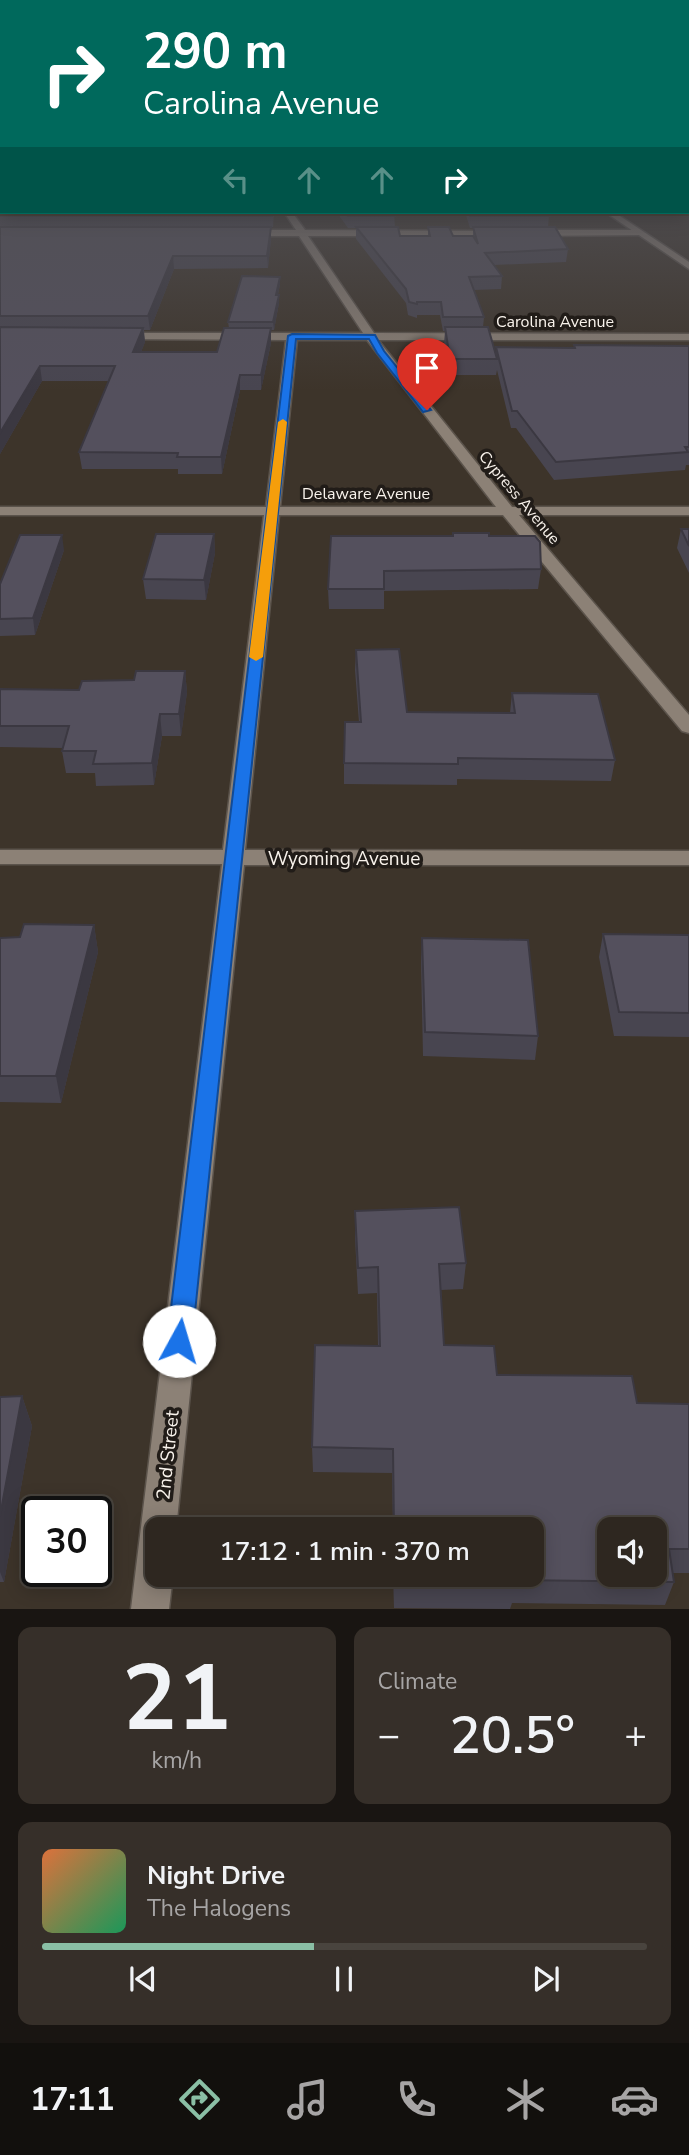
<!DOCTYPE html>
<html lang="en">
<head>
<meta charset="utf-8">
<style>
  body { margin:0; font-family:"Nunito Sans",sans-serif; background:#362f29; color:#f1f3f6; height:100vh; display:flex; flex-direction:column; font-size:26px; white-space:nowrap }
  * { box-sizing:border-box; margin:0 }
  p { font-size:23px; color:#a7a5a5 }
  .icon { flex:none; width:38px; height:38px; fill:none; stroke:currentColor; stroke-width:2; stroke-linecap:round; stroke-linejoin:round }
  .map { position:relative; height:1609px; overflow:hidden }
  .drawer { display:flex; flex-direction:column; gap:18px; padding:18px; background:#191512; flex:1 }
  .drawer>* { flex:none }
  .top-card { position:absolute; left:0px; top:0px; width:690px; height:214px; box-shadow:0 4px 18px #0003,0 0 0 2px #49443e; background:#00695c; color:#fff; overflow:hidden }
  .controls { position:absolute; left:597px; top:1517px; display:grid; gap:14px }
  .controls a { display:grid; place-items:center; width:70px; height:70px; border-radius:14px; background:#2e2720; box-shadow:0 4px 18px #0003,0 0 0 2px #49443e; font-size:35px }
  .speed { position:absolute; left:21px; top:1496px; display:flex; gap:14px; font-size:35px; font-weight:700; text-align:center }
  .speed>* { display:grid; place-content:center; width:91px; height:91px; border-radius:50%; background:#2e2720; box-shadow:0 4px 18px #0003,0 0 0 2px #49443e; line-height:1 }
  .speed .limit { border:4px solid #111; border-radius:10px; background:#fff; color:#111 }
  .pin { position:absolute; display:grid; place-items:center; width:60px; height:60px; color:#fff; margin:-72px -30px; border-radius:50% 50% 50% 0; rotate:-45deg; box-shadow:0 0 7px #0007 }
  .pin .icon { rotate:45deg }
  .me { position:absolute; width:77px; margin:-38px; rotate:6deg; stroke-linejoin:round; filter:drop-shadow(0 0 5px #0008) }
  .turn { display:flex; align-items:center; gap:24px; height:147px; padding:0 28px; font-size:32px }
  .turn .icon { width:91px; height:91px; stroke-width:2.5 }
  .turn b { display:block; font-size:49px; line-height:60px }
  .lanes { display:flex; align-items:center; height:66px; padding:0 28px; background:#0003; justify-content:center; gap:35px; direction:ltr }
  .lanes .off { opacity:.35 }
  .big { font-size:52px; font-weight:600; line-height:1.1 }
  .drawer .widget { flex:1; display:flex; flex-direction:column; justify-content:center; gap:10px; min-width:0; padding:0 24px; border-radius:14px; background:#362f29 }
  .drawer .dial { align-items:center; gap:0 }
  .dial b { font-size:91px; line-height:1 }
  .song { display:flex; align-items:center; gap:21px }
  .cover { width:84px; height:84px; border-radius:10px; background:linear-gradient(135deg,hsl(20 70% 55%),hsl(150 70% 35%)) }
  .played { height:7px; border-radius:4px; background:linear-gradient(90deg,#8abfa5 45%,#49443e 45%) }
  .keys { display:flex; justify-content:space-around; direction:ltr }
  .heat { display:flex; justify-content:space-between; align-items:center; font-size:38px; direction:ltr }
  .drawer .tiles { flex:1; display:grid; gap:18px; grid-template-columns:1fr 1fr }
  .widget:last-child { grid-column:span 2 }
  .trip { position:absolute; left:145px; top:1517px; width:399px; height:70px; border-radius:14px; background:#2e2720; box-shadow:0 4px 18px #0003,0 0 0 2px #49443e; font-weight:600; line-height:70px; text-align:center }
  .tab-bar { display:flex; height:112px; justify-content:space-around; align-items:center; background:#12100d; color:#a7a5a5 }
  .tab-bar .icon { width:49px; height:49px }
  .tab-bar .selected { color:#8abfa5 }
  .tab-bar b { font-size:32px; color:#f1f3f6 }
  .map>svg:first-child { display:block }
</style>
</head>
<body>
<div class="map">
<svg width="689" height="1609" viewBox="0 0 689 1609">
  <rect width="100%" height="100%" fill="#3d342a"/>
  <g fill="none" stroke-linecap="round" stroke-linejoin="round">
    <defs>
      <path id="street" d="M 284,212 L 292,212 L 305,230 L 502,231 L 503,233 L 499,236 L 308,236 L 374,333 L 689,334 L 689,340 L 378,340 L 512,507 L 689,507 L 689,515 L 519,515 L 689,715 L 689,733 L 682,731 L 503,515 L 279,515 L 245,850 L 689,851 L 689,865 L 244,865 L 176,1530 L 158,1530 L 158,1575 L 173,1575 L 169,1609 L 131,1609 L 222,864 L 0,864 L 0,850 L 223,850 L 264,515 L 0,515 L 0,507 L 266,507 L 286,340 L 117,339 L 111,336 L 117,333 L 363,333 L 299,236 L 244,236 L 240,233 L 244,230 L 296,230 ZM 297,340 L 367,340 L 496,507 L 280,507 Z
        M 638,230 L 642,233 L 641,235 L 531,236 L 527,233 L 531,230 Z"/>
      <path id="secondary" d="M 605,212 L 614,212 L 689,262 L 689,269 Z"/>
    </defs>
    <use href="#street" stroke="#5b534b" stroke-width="3"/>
    <use href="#secondary" stroke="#5b534b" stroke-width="3"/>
    <use href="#street" fill="#8c8176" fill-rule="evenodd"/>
    <use href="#secondary" fill="#8c8176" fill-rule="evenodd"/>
  </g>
  <path fill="#484550" d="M 0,166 L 2,212 L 274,212 L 273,227 L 271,227 L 271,239 L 268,268 L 174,269 L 150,330 L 144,330 L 145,342 L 141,352 L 217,352 L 229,328 L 228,322 L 280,284 L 278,295 L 279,303 L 274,330 L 271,330 L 271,343 L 261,390 L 240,390 L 222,474 L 178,474 L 178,469 L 82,469 L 79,452 L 109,381 L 42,381 L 0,454 Z
    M 339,212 L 394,212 L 395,227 L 400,236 L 428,236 L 428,227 L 453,236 L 473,236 L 473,228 L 470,228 L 465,212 L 546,212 L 549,216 L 548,227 L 568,249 L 566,262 L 494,265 L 502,276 L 501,289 L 474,290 L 484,317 L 483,327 L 496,353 L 496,347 L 574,348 L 574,345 L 689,346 L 689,465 L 686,465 L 685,470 L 554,480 L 516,428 L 511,428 L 497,370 L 496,375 L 450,375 L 444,343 L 445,331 L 443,331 L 440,315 L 417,315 L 417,318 L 408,315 L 406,303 L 356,239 L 356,228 L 348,228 L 340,217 Z
    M 681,529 L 689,529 L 689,573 L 677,548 Z
    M 214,534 L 215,553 L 206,600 L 146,599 L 143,579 Z
    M 489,536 L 541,569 L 538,589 L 384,591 L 384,609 L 329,609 L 328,589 Z
    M 64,550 L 35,635 L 0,636 L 0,584 Z
    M 356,650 L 407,712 L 510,713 L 512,693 L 615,760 L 611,781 L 457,779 L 457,785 L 344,784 L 344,763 L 359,722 L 355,670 Z
    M 185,671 L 187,692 L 181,736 L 162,736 L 154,785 L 96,786 L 95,773 L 66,773 L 62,751 L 63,748 L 0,747 L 0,689 L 79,690 Z
    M 94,925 L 98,952 L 61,1103 L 0,1102 L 0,938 L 20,937 Z
    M 603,934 L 689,935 L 689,1037 L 614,1036 L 599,957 Z
    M 422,938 L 538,1036 L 535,1060 L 423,1056 L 421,961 Z
    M 355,1211 L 466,1263 L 463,1289 L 441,1290 L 444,1345 L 497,1375 L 637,1403 L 689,1404 L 689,1573 L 673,1573 L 674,1582 L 665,1605 L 512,1603 L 510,1609 L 394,1608 L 393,1575 L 532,1575 L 532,1530 L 393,1530 L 392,1473 L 313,1472 L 312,1447 L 378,1346 L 377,1293 L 358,1294 L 355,1238 Z
    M 22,1396 L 32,1426 L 4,1582 L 0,1582 L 0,1397 Z"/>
  <path fill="#3b3841" d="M 271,227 L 271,239 L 268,268 L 267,256 Z
    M 173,256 L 174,269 L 150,330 L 148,316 Z
    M 280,277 L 280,284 L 276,303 L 276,295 Z
    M 279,295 L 279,303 L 274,330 L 273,322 Z
    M 143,328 L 145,342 L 135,367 L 133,352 Z
    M 271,328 L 271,343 L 261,390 L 261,375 Z
    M 40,366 L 42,381 L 0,454 L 0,433 Z
    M 240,375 L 240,390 L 222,474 L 221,457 Z
    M 214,534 L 215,553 L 206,600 L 204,580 Z
    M 62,535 L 64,550 L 35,635 L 33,618 Z
    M 185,671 L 187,692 L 181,736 L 179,714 Z
    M 160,714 L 162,736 L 154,785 L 152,763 Z
    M 94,925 L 98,952 L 61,1103 L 56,1076 Z
    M 22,1396 L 32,1426 L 4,1582 L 0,1572 L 0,1516 Z"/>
  <path fill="#54505d" stroke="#3b3841" stroke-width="2" fill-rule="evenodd" d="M 0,166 L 2,166 L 2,212 L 273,212 L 272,216 L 0,216 Z
    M 345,212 L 394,212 L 395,216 L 348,216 Z
    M 469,212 L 546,212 L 549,216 L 470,216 Z
    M 0,227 L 271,227 L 267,256 L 173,256 L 148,316 L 0,316 Z
    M 356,227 L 398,227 L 400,236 L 430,236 L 428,227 L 449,227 L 453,236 L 473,236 L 478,244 L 473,227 L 555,227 L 568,249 L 485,253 L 502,276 L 469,277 L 484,317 L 443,317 L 441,302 L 417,302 L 417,304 L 409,302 L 406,289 Z
    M 242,276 L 280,277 L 276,295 L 279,295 L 273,322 L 228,322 Z
    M 0,327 L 143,328 L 133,352 L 217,352 L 224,328 L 271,328 L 261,375 L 240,375 L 221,457 L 177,457 L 178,453 L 79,452 L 115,366 L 40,366 L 0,433 Z
    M 445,327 L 488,327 L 497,359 L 450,359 Z
    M 574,345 L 689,346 L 689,447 L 685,447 L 688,452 L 556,462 L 517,411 L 512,411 L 496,347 L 575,348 Z
    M 681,529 L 689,529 L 689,546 Z
    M 453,533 L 489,533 L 489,536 L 535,536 L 540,542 L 541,569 L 384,571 L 384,589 L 328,589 L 331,536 L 453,536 Z
    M 156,534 L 214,534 L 204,580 L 143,579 Z
    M 20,535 L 62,535 L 33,618 L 0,619 L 0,584 Z
    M 399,649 L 407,712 L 515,713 L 512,693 L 598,694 L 615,760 L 458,758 L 458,764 L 344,763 L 345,722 L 361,722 L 356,650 Z
    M 136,671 L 185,671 L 179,714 L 160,714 L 152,763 L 93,764 L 96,751 L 62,751 L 69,726 L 0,726 L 0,689 L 79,690 L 82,681 L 134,680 Z
    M 24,924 L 94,925 L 56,1076 L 0,1076 L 0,938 L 20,937 Z
    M 603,934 L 689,935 L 689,1013 L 619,1012 Z
    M 422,938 L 528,940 L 538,1036 L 425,1032 Z
    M 459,1207 L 466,1263 L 439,1264 L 444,1345 L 494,1346 L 497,1375 L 632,1376 L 637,1403 L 689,1404 L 689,1549 L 669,1549 L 674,1582 L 514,1580 L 515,1586 L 395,1585 L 395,1575 L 532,1575 L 532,1530 L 394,1530 L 393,1449 L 312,1447 L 315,1345 L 380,1346 L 378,1267 L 358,1268 L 355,1211 ZM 609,1530 L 654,1530 L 654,1575 L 609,1575 Z
    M 22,1396 L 0,1516 L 0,1397 Z"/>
  <linearGradient id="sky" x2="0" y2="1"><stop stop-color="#221d17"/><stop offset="0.42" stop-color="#515055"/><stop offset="1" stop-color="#515055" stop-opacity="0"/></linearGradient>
  <rect width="689" height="391" fill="url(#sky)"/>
  <path fill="#1a73e8" stroke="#114b97" stroke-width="2" d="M 292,334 L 375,335 L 384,351 L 431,410 L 423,412 L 377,353 L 369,339 L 296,339 L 192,1341 L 188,1350 L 179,1353 L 171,1350 L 167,1341 L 288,336 Z"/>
  <path fill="#f59e0b" d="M 283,419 L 287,422 L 263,657 L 256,661 L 249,657 L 278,422 Z"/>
  <g text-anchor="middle" stroke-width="7" stroke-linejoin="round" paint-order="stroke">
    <g font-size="16" fill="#f9f3ec" stroke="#211c18">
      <text x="555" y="327">Carolina Avenue</text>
      <text x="366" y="499">Delaware Avenue</text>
      <text transform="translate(520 497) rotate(50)" y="6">Cypress Avenue</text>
    </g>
    <g font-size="19" fill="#f9f3ec" stroke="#211c18">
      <text x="344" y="865">Wyoming Avenue</text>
      <text transform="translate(167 1455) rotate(-84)" y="7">2nd Street</text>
    </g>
  </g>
</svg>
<div class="controls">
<a><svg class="icon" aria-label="sound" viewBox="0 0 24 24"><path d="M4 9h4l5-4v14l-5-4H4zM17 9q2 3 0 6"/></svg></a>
</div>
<div class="speed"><div class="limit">30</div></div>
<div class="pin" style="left:427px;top:410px;background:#d93025"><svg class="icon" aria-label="arrive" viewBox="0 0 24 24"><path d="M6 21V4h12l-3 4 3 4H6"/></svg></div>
<svg class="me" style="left:179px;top:1341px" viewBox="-20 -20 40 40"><circle r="19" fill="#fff"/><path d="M0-13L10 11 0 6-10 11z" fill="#1a73e8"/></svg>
<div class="trip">17:12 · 1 min · 370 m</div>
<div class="top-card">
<div class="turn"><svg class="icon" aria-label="right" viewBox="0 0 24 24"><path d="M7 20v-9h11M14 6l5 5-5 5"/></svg><div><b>290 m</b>Carolina Avenue</div></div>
<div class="lanes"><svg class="icon off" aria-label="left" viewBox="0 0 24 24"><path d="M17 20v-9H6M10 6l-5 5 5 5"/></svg><svg class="icon off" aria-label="ahead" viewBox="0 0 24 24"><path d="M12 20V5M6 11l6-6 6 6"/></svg><svg class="icon off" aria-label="ahead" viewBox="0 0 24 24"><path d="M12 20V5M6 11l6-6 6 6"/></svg><svg class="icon" aria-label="right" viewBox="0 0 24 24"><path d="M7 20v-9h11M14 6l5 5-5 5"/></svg></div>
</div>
</div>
<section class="drawer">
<div class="tiles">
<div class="widget dial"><b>21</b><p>km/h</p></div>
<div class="widget"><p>Climate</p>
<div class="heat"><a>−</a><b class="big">20.5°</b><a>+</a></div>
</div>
<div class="widget">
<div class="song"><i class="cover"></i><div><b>Night Drive</b><p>The Halogens</p></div></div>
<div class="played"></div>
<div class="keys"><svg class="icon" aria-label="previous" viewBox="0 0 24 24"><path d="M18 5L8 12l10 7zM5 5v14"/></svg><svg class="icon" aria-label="pause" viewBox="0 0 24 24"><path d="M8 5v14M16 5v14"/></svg><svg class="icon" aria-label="next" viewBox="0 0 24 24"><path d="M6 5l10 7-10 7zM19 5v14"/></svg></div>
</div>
</div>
</section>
<nav class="tab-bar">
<b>17:11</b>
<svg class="icon selected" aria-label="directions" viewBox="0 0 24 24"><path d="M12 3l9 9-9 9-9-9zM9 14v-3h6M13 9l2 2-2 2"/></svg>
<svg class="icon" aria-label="music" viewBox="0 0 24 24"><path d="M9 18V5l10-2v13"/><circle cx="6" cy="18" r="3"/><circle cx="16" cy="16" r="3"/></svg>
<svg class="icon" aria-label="phone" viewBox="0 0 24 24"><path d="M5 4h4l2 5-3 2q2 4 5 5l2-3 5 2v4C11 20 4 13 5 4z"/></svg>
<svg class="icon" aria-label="climate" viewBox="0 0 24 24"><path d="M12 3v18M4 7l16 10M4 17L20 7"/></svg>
<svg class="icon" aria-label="car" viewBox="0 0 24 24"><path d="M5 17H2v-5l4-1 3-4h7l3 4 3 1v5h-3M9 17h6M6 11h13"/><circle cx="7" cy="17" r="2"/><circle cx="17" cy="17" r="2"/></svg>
</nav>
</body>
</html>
